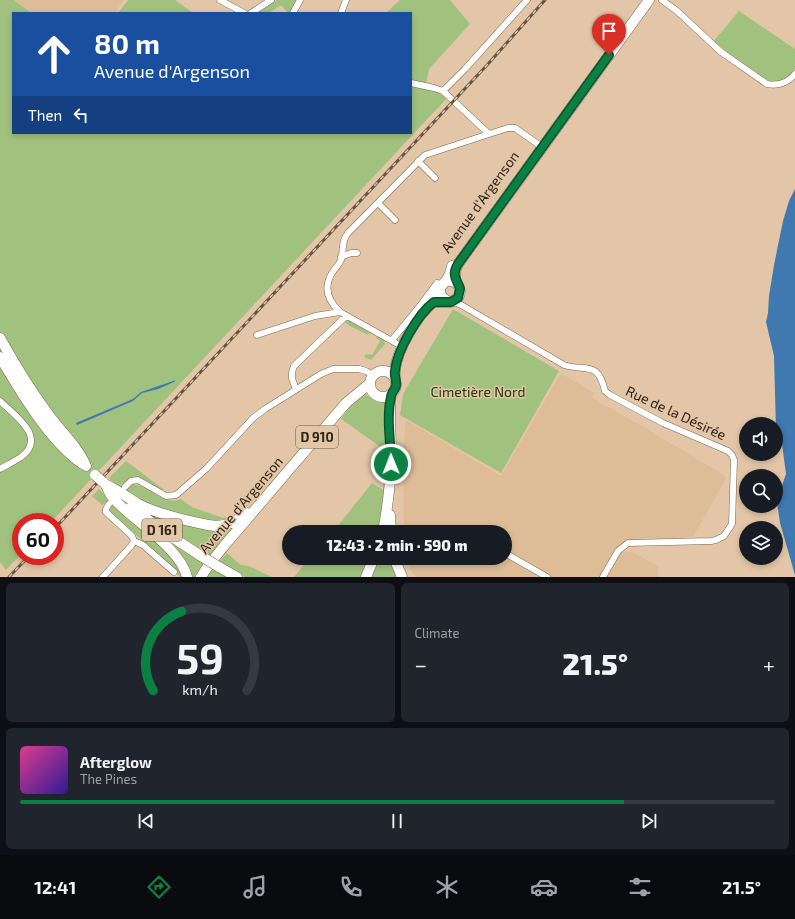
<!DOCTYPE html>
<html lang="en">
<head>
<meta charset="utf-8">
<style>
  body { margin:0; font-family:"Exo 2",sans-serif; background:#20242c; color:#f1f3f6; height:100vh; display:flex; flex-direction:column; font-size:15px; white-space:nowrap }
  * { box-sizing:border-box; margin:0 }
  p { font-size:13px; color:#9ea1a6 }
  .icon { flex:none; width:22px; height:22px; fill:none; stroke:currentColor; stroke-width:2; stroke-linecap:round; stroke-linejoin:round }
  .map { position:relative; height:577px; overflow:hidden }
  .details { display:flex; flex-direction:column; gap:6px; padding:6px; background:#0d0f14; flex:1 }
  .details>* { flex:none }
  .hud { position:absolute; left:12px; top:12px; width:400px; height:122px; border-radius:0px; box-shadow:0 2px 6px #0003; background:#1a4fa0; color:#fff; overflow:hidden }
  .fabs { position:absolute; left:739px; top:417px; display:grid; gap:8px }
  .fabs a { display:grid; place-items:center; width:44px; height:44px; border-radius:50%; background:#171b24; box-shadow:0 2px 6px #0003; font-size:20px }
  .speed { position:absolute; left:12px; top:513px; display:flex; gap:8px; font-size:20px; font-weight:700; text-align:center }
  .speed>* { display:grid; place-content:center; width:52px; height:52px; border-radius:50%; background:#171b24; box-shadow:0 2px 6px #0003; line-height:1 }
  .speed .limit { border:6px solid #d22; background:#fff; color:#111 }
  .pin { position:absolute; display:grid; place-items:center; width:34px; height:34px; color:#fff; margin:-41px -17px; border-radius:50% 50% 50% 0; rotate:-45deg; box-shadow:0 0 4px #0007 }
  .pin .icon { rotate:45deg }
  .me { position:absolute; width:44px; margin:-22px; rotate:359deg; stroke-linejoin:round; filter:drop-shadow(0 0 3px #0008) }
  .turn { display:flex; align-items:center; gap:14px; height:84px; padding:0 16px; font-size:18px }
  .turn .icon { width:52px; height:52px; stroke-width:2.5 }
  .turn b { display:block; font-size:28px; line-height:34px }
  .then { display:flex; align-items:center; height:38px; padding:0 16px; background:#0003; gap:8px; font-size:15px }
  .big { font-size:30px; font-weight:800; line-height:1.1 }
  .details .tile { flex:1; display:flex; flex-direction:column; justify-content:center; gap:6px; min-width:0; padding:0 14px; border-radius:6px; background:#20242c }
  .details .dial { align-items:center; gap:0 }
  .dial svg { height:104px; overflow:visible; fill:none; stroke:#363941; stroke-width:7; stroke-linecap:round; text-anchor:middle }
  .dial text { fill:#f1f3f6; stroke:none }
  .song { display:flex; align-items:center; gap:12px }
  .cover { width:48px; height:48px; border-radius:6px; background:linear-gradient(135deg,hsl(330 70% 55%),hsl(250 70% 35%)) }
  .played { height:4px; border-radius:2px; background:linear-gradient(90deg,#0b8043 80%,#363941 80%) }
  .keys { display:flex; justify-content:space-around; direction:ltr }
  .heat { display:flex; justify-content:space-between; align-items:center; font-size:22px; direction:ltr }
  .details .tiles { flex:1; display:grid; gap:6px; grid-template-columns:1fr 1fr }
  .tile:last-child { grid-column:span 2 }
  .trip { position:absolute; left:282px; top:525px; width:230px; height:40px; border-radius:20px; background:#171b24; box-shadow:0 2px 6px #0003; font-weight:800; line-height:40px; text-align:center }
  .tab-bar { display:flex; height:64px; justify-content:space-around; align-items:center; background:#090b0e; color:#9ea1a6 }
  .tab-bar .icon { width:28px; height:28px }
  .tab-bar .on { color:#0b8043 }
  .tab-bar b { font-size:18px; color:#f1f3f6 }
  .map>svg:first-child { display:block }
</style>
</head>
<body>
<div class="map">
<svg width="795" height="577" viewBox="0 0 795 577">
  <rect width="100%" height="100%" fill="#e3c6a7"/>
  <path fill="#debc97" d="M 15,0 L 124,0 L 115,13 L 34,13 Z
    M 561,373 L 594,393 L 592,398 L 640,425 L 724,475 L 726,479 L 693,537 L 635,539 L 627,540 L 621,543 L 617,548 L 623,553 L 631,551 L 658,567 L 658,577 L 416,577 L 410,569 L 408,558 L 505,558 L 505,532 L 404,532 L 403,454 L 406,420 L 501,476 Z"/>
  <path fill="#a1c27f" d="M 0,0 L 14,0 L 32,13 L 13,13 L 13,133 L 411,133 L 411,13 L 386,13 L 400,0 L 450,0 L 470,24 L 429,69 L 425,89 L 435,91 L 447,98 L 51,522 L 21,522 L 21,554 L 6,570 L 0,562 Z
    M 128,0 L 175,0 L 193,13 L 118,13 Z
    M 277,0 L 299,0 L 292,13 L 288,13 L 281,5 L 269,13 L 257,13 Z
    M 739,11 L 795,49 L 795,69 C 790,76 783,82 774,82 C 764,82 723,49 714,41 Z
    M 453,309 L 559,371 L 501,473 L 400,415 L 403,394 Z
    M 349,320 L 373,333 L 372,334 L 369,333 L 368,335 L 348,325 L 344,321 Z
    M 378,336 L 384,338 L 385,344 L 371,360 L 364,357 L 366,354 L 372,355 L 380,341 L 376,338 Z
    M 365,394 L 375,401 L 385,403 L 387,468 L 380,532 L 333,532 L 372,483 L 383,490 L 385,450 L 341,419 C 348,408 355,401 365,394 Z
    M 126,461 L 163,489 L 162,490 L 139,478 C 130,476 126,481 119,487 L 109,478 Z
    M 133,484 C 151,486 162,506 181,499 L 192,507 L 223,518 L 236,515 L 249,504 L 238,517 L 220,524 L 151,507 L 124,492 Z
    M 99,489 L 109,499 L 106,503 L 102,505 L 92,496 Z
    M 114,503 L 169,553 L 184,577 L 180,577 L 173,567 L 110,512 L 111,507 Z
    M 140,507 L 159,514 L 236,524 L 217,545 L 210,556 L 151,518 Z
    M 151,526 L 205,564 L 198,577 L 190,577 Z
    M 227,553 L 241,565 L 249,566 L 272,577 L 245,577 L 219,562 Z
    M 310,558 L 372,558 L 364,577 L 294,577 Z
    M 376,558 L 392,558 L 400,577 L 368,577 Z
    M 210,569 L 212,571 L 214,569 L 227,577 L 204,577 Z"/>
  <path fill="#4079b0" d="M 795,189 L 795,575 L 780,523 L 777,503 L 779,494 L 786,474 L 782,444 L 776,430 L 774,356 L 766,322 L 768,313 L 769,296 L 774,265 L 783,221 L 789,201 Z
    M 176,380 L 174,382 L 158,389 L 142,393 L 133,401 L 77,425 L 76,423 L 133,399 L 141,392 Z"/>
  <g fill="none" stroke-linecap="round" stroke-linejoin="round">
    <defs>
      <path id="minor" d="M 220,0 L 244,13
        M 662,0 L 677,11 L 721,52 L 767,84 C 778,86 788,83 795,74
        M 251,13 L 271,0
        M 293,13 L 300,0
        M 341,13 L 346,0
        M 411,83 L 434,88 L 443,91 L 489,134 L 508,128 L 515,128 L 542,147
        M 443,91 L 465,69 L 527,0
        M 418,161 L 435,178
        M 378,203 L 395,220
        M 341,257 L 351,253 L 357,253
        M 453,301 L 463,306 L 564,365 C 586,372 598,360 605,391 L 610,395 L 663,423 L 728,451 L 732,455 L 734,460 L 732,524 L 724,536 L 716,540 L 711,541 L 628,543 L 618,551 L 603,577
        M 340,312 C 328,301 323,288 332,273 C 335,268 339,265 341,260 C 344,250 341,241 348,233 L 425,155 L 489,134
        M 257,335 L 315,316 L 340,312 L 403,347
        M 392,340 L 420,306 L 437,283
        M 296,389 C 292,380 290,375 294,366 L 346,316
        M 0,401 C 14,415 48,437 21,457 C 15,461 7,465 0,469
        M 125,487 L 131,481 L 138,480 L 166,496 L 176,495 L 207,468 L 253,418 L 265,409 L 321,374 L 333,369 L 359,369 L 366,371 L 372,375
        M 134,541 L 143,545 L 174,572
        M 505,553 L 547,577
        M 103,577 L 131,546 L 134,541 L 132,536 L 106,512 L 106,509 L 109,504"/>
      <path id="primary" d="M 446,281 L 450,274 L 452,266
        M 455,282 L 455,271 L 458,264 L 649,0
        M 434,302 L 451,302 L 458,298 C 463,288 457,279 446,281 L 440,287 L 440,295 L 447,301
        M 0,338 C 14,363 29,388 46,411 C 58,429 78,446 86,466
        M 0,357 C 20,391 50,442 83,464
        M370 384a13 13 0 1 1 26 0a13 13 0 1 1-26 0Z
        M 395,378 C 393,359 409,332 420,316 C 427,308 434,301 439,292
        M 105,484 C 118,490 128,498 140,505 C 159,514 188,521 208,525 C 223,528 236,523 247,513
        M 105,484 C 108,488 109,494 113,498 C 133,521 180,547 187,577
        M 131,507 L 163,531 L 201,556
        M 390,515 L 391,532
        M 383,532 C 387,510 390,487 391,465 C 392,441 388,418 391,394
        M 394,558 L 402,577
        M 219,567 L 237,577
        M 201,577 L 208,566 L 224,546 L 346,403 L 369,384
        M 366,577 L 374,558"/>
    </defs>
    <use href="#minor" stroke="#7f6649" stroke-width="7"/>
    <use href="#primary" stroke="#7f6649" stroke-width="11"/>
    <use href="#minor" stroke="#fff" stroke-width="6"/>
    <use href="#primary" stroke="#fff" stroke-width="10"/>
    <defs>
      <path id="rail" d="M 55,528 L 488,64 L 545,0
        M 9,577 L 29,556"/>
    </defs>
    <use href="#rail" stroke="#655543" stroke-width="3"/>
    <use href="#rail" stroke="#e3c6a7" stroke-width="1.5" stroke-dasharray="4.5" stroke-linecap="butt"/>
    <defs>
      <path id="primary-bridge" d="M 95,475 L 103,482
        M 201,556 L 219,567"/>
    </defs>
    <use href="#primary-bridge" stroke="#7f6649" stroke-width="11" stroke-linecap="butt"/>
    <use href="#primary-bridge" stroke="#fff" stroke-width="10"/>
  </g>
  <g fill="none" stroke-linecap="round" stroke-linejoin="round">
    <defs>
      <path id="route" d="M 391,464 C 391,442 386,419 391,397 C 391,393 395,390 396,386 C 397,381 394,376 395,371 C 397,350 418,314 434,302 L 451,302 L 458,298 L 460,289 C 457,279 451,276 458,264 L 609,55"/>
    </defs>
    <use href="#route" stroke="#07532c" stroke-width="10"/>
    <use href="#route" stroke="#0b8043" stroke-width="7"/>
  </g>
  <g text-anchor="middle" stroke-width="3" stroke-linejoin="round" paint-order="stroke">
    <g fill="#e3c6a7" stroke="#654" stroke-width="1">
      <rect x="296" y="426" width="42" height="22" rx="3"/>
      <rect x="142" y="519" width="40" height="22" rx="3"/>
    </g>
    <g font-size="13" font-weight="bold" fill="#302519">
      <text x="317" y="442">D 910</text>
      <text x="162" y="535">D 161</text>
    </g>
    <g font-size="14" fill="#302519" stroke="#e3c6a7">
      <text transform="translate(480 202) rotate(-54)" y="5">Avenue d'Argenson</text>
      <text transform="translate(676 413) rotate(25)" y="5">Rue de la Désirée</text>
      <text transform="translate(241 505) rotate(-50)" y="5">Avenue d'Argenson</text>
    </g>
    <g font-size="14" fill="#1f3400" stroke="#e3c6a7">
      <text x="478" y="397">Cimetière Nord</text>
    </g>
  </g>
</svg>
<div class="fabs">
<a><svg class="icon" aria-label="sound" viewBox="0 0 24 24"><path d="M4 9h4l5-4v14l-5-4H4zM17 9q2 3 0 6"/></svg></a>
<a><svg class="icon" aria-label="search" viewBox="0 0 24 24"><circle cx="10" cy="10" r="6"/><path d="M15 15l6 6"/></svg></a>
<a><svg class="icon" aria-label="layers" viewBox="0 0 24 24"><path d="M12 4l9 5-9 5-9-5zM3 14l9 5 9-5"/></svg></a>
</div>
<div class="speed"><div class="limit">60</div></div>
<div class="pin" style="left:609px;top:55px;background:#d93025"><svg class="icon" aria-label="arrive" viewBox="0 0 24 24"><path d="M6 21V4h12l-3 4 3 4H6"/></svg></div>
<svg class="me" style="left:391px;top:464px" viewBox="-20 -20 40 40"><circle r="17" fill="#0b8043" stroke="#fff" stroke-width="3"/><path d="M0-11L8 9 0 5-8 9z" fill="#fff"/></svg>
<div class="trip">12:43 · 2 min · 590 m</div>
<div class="hud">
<div class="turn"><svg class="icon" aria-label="ahead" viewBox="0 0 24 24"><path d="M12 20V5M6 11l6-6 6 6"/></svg><div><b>80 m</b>Avenue d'Argenson</div></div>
<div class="then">Then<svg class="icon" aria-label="left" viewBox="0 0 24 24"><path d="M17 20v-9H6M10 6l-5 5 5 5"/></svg></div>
</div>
</div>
<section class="details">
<div class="tiles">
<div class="tile dial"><svg viewBox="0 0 100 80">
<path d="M14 69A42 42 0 1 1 86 69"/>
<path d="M14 69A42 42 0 0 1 36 8" stroke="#0b8043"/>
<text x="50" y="56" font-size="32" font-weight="700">59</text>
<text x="50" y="72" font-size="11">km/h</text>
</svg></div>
<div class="tile"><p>Climate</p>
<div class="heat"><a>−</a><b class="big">21.5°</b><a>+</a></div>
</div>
<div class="tile">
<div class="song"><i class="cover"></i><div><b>Afterglow</b><p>The Pines</p></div></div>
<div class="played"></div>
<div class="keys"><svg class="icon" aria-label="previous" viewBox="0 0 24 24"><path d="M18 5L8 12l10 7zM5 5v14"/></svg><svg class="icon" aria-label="pause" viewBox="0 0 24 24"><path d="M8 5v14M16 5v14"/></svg><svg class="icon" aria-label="next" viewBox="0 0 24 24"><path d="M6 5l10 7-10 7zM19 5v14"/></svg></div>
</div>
</div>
</section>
<nav class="tab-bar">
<b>12:41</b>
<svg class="icon on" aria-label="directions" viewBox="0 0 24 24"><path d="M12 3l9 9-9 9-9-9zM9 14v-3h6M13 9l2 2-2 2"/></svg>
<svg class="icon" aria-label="music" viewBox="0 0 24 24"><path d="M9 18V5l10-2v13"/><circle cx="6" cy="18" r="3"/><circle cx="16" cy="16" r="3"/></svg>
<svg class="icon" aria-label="phone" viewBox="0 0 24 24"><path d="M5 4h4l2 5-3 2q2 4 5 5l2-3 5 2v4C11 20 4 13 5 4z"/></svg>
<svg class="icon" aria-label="climate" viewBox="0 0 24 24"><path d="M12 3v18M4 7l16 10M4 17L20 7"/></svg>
<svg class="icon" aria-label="car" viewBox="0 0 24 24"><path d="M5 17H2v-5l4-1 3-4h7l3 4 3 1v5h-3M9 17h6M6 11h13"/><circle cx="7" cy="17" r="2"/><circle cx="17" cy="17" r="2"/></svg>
<svg class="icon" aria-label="filters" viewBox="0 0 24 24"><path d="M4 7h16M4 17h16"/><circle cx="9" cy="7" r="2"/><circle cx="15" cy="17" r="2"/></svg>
<b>21.5°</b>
</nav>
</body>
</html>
